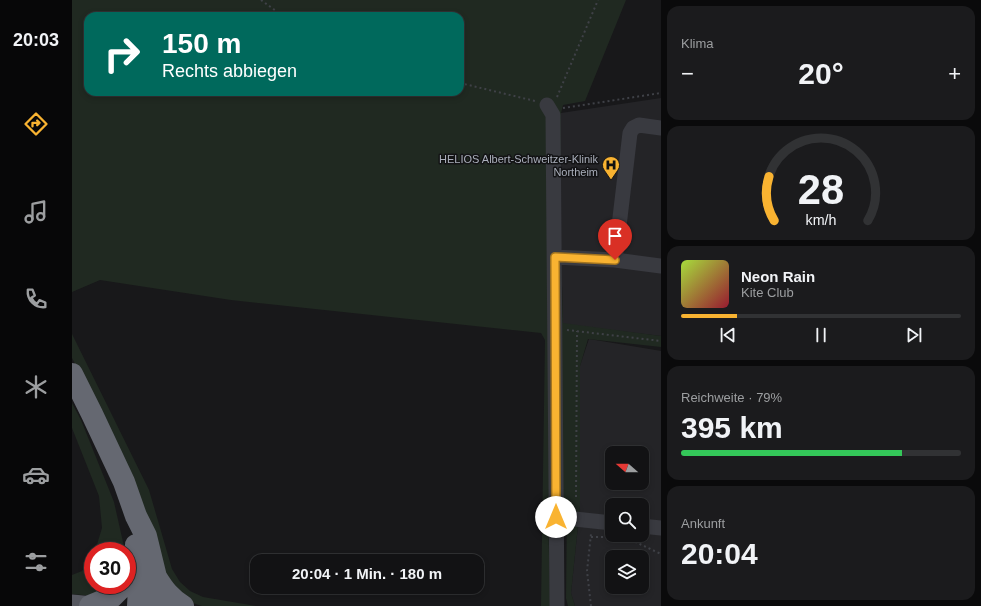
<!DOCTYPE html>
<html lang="de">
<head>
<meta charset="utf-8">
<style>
  body { margin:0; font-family:Helvetica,sans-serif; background:#1b1b1d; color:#f1f3f6; height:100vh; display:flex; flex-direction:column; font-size:15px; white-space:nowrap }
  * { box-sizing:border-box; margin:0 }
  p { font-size:13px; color:#9c9ea0 }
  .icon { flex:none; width:22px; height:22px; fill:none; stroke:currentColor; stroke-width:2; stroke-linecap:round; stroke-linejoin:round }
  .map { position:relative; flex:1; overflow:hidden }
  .panel { display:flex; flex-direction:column; gap:6px; padding:6px; background:#0a0a0b; width:320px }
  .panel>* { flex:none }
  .hud { position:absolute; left:12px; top:12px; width:380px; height:84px; border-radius:12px; box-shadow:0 2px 6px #0003,0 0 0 1px #313234; background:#00695c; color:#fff; overflow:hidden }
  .needle { width:26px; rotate:290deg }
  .controls { position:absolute; left:533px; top:446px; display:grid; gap:8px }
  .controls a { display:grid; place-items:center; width:44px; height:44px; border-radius:8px; background:#121214; box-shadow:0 2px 6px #0003,0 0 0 1px #313234; font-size:20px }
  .speed { position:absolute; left:12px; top:542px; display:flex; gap:8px; font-size:20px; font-weight:700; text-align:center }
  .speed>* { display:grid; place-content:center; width:52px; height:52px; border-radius:50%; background:#121214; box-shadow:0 2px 6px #0003,0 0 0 1px #313234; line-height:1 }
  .speed .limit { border:6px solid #d22; background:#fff; color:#111 }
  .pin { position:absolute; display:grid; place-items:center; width:34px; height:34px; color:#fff; margin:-41px -17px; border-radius:50% 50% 50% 0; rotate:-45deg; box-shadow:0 0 4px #0007 }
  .pin .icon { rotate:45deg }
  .me { position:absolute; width:44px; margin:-22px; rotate:0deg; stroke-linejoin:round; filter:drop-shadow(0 0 3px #0008) }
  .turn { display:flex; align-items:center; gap:14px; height:84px; padding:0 12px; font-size:18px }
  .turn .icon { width:52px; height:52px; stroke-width:2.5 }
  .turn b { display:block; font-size:28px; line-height:34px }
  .big { font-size:30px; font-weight:600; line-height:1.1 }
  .panel .card { flex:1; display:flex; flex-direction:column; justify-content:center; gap:6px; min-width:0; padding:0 14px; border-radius:12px; background:#1b1b1d }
  .panel .dial { align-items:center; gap:0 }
  .dial svg { height:104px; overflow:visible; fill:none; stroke:#313234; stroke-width:7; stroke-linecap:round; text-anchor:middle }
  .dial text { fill:#f1f3f6; stroke:none }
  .song { display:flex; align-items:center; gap:12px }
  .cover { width:48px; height:48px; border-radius:6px; background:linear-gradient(135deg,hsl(80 70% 55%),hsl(350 70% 35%)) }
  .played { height:4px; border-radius:2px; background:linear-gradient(90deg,#f9b331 20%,#313234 20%) }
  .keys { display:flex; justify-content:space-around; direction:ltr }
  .heat { display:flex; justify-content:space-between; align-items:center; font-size:22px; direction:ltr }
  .charge { height:6px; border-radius:3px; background:linear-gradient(90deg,#34c759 79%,#313234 0) }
  .trip { position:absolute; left:178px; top:554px; width:234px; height:40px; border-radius:12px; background:#121214; box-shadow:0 2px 6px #0003,0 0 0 1px #313234; font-weight:600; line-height:40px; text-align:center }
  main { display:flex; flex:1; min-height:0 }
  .tab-bar { display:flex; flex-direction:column; width:72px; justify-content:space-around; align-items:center; background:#070708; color:#9c9ea0 }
  .tab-bar .icon { width:28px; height:28px }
  .tab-bar .current { color:#f9b331 }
  .tab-bar b { font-size:18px; color:#f1f3f6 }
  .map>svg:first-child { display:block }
</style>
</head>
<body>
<main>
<nav class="tab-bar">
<b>20:03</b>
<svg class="icon current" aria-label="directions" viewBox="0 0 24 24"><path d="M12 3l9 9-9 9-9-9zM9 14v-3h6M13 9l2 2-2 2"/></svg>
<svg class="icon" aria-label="music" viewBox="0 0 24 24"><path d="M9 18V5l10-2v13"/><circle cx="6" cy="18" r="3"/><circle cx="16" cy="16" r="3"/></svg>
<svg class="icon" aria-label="phone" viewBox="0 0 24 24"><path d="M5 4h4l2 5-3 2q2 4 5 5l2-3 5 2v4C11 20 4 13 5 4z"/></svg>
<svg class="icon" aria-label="climate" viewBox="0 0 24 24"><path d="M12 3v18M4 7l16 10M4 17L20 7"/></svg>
<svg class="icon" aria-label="car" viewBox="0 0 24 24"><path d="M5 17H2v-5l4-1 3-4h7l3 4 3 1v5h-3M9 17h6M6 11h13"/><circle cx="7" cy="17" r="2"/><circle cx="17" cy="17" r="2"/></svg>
<svg class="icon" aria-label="filters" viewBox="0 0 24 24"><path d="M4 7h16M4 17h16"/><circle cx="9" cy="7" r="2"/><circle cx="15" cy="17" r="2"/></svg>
</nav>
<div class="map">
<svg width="589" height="606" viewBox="0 0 589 606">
  <rect width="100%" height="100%" fill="#18181a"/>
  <path fill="#242427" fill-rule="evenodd" d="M 589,98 L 589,336 L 491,324 L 489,248 L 489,113 Z
    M 517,339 L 589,351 L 589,606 L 503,606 L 499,593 L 508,506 L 508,366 ZM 540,453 L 570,453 L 570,483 L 540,483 ZM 540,505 L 570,505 L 570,535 L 540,535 ZM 540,557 L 570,557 L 570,587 L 540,587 Z"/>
  <path fill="#202921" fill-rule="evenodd" d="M 0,0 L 554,0 L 513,101 L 491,105 L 489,113 L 489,248 L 491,323 L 589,336 L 589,347 L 516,339 L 508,366 L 508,506 L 499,593 L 503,606 L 496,606 L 494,598 L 495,506 L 476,505 L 478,606 L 469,606 L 473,340 L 469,333 L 159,300 L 28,280 L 0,292 ZM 16,16 L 388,16 L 388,92 L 16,92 Z
    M 0,334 L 77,490 L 100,569 L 108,582 L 118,591 L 131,597 L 184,606 L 130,606 C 117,603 106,594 95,586 L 37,428 L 0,358 Z
    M 0,403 L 9,420 L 42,502 L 53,551 L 23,551 L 30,528 L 27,496 L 0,428 Z
    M 21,557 L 21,585 L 44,585 L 21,596 L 0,594 L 0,575 L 10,571 Z"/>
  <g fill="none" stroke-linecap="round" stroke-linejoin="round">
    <path stroke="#3f4147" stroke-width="2" stroke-dasharray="2 3" stroke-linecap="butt" d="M 189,0 L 211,16
      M 388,83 L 463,101
      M 485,97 L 526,0
      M 491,108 L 589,93
      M 495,330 L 589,341
      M 504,497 L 505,331
      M 544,536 L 555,538 L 589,554
      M 519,537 L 536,537
      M 519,606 L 515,571 L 519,534"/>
    <path stroke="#393a40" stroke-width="15" d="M 475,105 L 481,115 L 485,606
      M 483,257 L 543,260 L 589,266
      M 543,260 L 558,133 L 561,128 L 567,125 L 589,128
      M 484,517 L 540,523
      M 570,526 L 589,528"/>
    <path stroke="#55575f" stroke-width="19" d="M 0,604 L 21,606"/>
    <path stroke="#656871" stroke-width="22" d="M 0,374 L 20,414 L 52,482 L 64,516 L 74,536 L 84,577 L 83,606
      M 64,545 L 68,569 L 66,606
      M 84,577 C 92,590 98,598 111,606
      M 18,606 L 40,597 L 52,585"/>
  </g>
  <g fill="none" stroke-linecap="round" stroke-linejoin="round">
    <defs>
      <path id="route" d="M 484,517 L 483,257 L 543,260"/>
    </defs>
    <use href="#route" stroke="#a27420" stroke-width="10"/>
    <use href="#route" stroke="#f9b331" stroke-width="7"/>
  </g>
  <defs>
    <symbol id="hospital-pin" viewBox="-11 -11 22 30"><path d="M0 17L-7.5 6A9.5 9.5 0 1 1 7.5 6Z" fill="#f9b331" stroke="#131315"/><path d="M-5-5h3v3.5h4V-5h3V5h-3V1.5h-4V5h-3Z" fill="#111"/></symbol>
  </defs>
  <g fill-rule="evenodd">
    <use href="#hospital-pin" x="529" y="155" width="20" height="27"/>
  </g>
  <g text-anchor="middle" stroke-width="3" stroke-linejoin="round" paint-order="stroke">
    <g font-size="11" fill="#aaafbb" stroke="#131315" text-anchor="end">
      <text x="526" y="163">HELIOS Albert-Schweitzer-Klinik<tspan x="526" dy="13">Northeim</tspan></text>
    </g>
  </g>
</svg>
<div class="controls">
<a><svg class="needle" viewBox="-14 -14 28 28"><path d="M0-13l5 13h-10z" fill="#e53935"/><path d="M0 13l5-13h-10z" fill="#9c9ea0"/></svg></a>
<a><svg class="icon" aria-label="search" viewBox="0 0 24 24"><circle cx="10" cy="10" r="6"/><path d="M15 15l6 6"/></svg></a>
<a><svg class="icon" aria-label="layers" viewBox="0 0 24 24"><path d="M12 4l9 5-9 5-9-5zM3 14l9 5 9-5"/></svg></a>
</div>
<div class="speed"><div class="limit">30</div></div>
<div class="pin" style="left:543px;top:260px;background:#d93025"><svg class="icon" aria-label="arrive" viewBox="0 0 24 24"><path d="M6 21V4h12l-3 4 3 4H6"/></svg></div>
<svg class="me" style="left:484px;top:517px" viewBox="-20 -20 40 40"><circle r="19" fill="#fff"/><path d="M0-13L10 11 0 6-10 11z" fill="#f9b331"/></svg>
<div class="trip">20:04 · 1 Min. · 180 m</div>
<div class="hud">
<div class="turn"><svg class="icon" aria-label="right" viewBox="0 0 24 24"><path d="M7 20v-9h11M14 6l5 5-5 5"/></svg><div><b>150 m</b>Rechts abbiegen</div></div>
</div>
</div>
<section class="panel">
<div class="card"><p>Klima</p>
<div class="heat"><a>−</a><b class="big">20°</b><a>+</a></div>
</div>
<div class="card dial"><svg viewBox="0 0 100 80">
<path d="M14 69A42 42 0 1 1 86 69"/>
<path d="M14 69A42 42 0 0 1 10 35" stroke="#f9b331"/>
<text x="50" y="56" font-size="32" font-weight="700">28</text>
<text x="50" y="72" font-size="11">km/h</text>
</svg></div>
<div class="card">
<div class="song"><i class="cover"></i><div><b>Neon Rain</b><p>Kite Club</p></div></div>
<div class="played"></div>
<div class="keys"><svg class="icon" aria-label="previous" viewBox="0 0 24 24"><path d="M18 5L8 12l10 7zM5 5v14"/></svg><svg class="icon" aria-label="pause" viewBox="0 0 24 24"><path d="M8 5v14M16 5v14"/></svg><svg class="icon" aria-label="next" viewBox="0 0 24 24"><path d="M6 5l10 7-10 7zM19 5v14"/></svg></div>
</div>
<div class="card"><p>Reichweite · 79%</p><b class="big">395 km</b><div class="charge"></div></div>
<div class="card"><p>Ankunft</p><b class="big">20:04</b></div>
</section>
</main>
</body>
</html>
